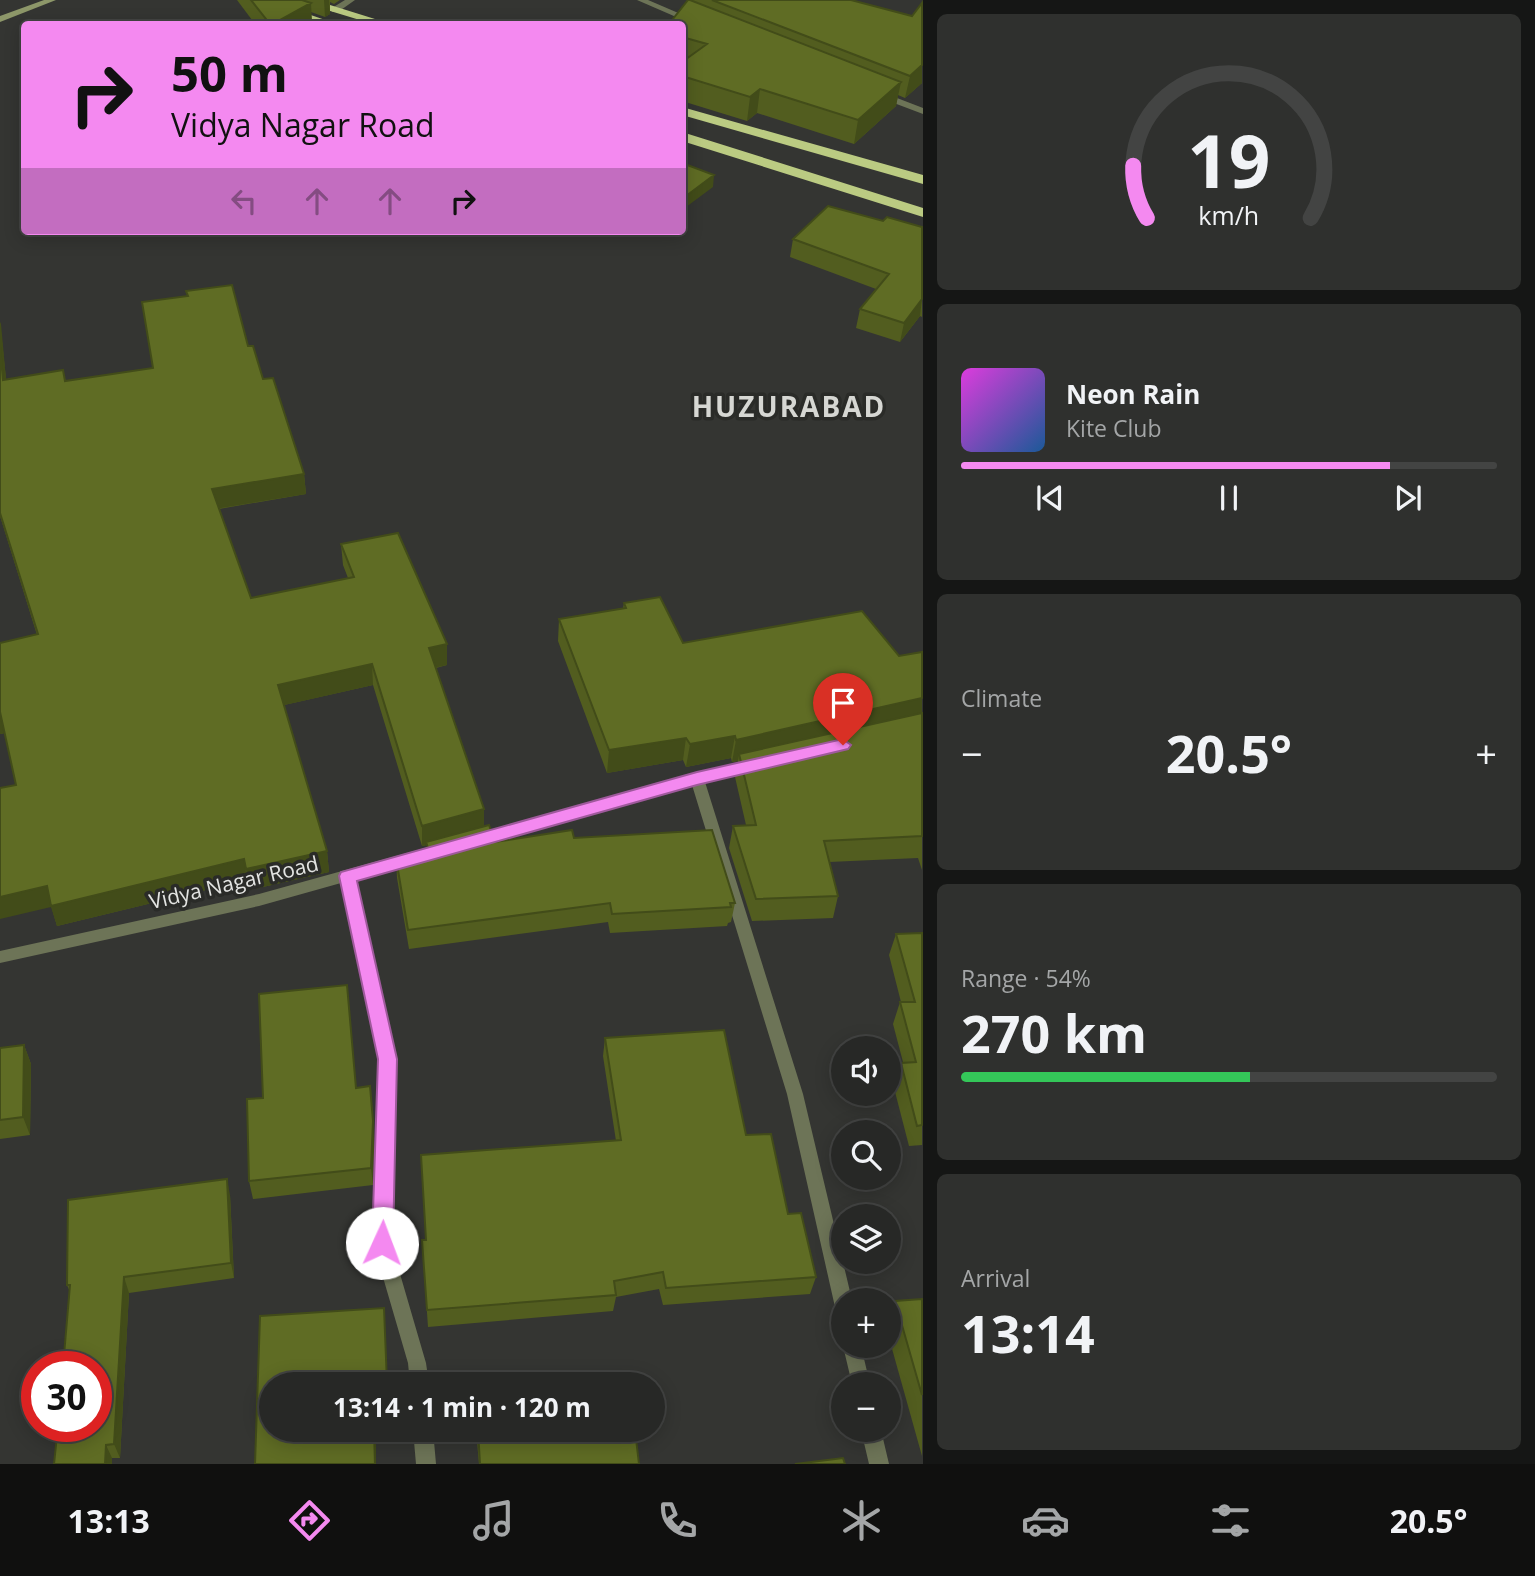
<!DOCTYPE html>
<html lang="en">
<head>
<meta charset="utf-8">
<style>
  body { margin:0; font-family:"Open Sans",sans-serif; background:#2f302e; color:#f1f3f6; height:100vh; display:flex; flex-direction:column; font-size:26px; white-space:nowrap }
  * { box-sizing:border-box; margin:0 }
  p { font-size:23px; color:#a4a6a7 }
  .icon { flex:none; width:38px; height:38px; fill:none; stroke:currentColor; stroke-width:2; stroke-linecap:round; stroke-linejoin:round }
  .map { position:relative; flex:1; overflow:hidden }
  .details { display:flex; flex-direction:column; gap:14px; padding:14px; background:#151615; width:612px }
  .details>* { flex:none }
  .guide { position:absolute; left:21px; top:21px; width:665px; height:214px; border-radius:7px; box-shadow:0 4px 18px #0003,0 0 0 2px #434443; background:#f489f0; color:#111; overflow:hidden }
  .fabs { position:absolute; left:831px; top:1036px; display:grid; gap:14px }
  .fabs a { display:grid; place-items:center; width:70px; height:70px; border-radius:50%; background:#272826; box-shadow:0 4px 18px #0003,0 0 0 2px #434443; font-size:35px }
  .speed { position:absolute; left:21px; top:1351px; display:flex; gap:14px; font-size:35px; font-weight:700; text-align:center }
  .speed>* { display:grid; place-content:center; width:91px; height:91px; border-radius:50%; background:#272826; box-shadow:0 4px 18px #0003,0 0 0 2px #434443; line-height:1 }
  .speed .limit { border:10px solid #d22; background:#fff; color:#111 }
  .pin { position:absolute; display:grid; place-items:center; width:60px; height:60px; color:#fff; margin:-72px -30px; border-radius:50% 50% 50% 0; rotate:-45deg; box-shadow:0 0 7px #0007 }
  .pin .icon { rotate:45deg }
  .me { position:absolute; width:77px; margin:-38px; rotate:2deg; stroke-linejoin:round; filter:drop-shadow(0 0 5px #0008) }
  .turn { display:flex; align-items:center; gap:24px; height:147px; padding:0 35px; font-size:32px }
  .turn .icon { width:91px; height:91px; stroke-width:2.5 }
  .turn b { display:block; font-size:49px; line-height:60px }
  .lanes { display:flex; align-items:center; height:66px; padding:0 35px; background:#0003; justify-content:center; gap:35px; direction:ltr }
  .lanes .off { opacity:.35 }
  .big { font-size:52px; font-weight:700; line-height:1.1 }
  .details .card { flex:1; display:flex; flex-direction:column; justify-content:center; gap:10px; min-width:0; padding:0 24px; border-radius:10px; background:#2f302e }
  .details .dial { align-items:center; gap:0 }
  .dial svg { height:182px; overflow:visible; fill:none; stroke:#434443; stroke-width:7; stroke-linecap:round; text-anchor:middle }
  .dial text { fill:#f1f3f6; stroke:none }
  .song { display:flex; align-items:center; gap:21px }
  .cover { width:84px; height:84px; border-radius:10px; background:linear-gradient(135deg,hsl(300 70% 55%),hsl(210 70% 35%)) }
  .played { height:7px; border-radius:4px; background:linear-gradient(90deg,#f489f0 80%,#434443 80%) }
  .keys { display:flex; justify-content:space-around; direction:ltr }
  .heat { display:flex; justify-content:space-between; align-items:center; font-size:38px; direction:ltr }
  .charge { height:10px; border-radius:5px; background:linear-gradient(90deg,#34c759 54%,#434443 0) }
  .trip { position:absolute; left:259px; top:1372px; width:406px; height:70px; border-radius:35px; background:#272826; box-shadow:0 4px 18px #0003,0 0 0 2px #434443; font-weight:700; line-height:70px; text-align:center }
  .dock { display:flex; height:112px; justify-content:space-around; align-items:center; background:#10100f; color:#a4a6a7 }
  .dock .icon { width:49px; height:49px }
  .dock .current { color:#f489f0 }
  .dock b { font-size:32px; color:#f1f3f6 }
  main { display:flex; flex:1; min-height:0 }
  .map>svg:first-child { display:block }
</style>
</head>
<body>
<main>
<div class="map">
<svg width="923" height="1464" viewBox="0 0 923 1464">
  <rect width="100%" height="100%" fill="#343532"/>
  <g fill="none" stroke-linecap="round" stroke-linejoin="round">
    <path fill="#6d7457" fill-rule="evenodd" d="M 345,0 L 355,0 L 338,12 L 332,12 L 332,8 Z
      M 637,0 L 648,0 L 697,21 L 690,23 Z
      M 878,93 L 884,93 L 923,108 L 923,114 L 878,97 Z"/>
    <path fill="#6d7457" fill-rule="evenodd" d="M 754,761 L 759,762 L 761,766 L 759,770 L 705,782 L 803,1094 L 852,1300 L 844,1300 L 844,1316 L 837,1313 L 835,1307 L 787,1094 L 692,785 L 476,846 L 471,844 L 469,840 L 471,836 L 476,834 L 697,773 Z
      M 443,843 L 448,845 L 450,849 L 448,853 L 355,879 L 396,1059 L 391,1243 L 426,1363 L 429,1384 L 410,1384 L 408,1363 L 373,1243 L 380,1059 L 341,883 L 259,906 L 0,963 L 0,951 L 259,894 Z
      M 844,1344 L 844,1346 L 861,1346 L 870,1384 L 852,1384 L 843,1346 Z
      M 413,1430 L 433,1430 L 436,1464 L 416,1464 Z
      M 861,1430 L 881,1430 L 889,1464 L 869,1464 Z"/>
    <path fill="#8d9769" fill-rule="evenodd" d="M 44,0 L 56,0 L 0,22 L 0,16 Z"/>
    <path fill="#bbcb82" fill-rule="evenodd" d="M 248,0 L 267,0 L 337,24 L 319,24 Z
      M 294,0 L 314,0 L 391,24 L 373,24 Z
      M 682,107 L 923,175 L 923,184 L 682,115 Z
      M 682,132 L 923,208 L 923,217 L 682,141 Z"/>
  </g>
  <path fill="#525d1f" d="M 237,0 L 340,0 L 334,4 L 330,2 L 330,14 L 325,17 L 311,12 L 312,24 L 255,24 Z
    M 693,0 L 851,0 L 912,16 L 922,3 L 922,83 L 905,98 L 898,95 L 896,106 L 854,144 L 757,113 L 747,121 L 682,101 L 682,62 L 684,61 L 682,61 L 682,24 Z
    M 883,221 L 922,227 L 922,317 L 920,316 L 900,342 L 856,328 L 860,309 L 876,289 L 790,257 L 793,239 Z
    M 0,322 L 6,379 L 65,381 L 153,368 L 248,346 L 304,474 L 306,494 L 219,509 L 251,598 L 348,578 L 343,565 L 341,544 L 447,665 L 436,668 L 484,809 L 484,826 L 495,842 L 574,838 L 735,903 L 731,922 L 728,923 L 727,926 L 610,933 L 608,922 L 409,949 L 397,878 L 396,858 L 427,855 L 427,845 L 422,846 L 373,685 L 284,705 L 327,851 L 329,872 L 249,890 L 247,880 L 57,926 L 16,785 L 5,733 L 0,734 L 0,643 L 37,635 L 0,516 Z
    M 624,603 L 683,643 L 899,656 L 922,652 L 922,870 L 918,858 L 829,862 L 838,896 L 833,918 L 752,921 L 729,848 L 733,826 L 746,825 L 735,777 L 738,761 L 732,762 L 731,758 L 686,767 L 683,760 L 607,773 L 558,641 L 559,619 L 623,608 Z
    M 922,933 L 922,1145 L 909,1146 L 893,1084 L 901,1063 L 903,1062 L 893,1024 L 900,1002 L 901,1002 L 889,955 L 896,934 Z
    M 605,1038 L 746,1135 L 788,1214 L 816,1277 L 810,1294 L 663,1305 L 659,1289 L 616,1297 L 613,1311 L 428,1327 L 422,1240 L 426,1240 L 616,1141 L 603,1056 Z
    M 24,1045 L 31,1064 L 30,1135 L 0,1139 L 0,1048 Z
    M 356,1088 L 374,1139 L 373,1185 L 253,1199 L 249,1181 Z
    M 230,1195 L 234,1278 L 129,1293 L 120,1458 L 112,1458 L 112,1464 L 54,1464 L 70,1292 L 67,1285 Z
    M 922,1299 L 922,1456 L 889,1338 L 889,1315 L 895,1301 Z
    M 476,1430 L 635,1430 L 639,1464 L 479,1464 Z"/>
  <path fill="#424c19" d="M 324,0 L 329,0 L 330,14 L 325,17 Z
    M 311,3 L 312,24 L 273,24 Z
    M 922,65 L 922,83 L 905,98 L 910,76 Z
    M 901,82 L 896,106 L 854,144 L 858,120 Z
    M 760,89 L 757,113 L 747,121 L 750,97 Z
    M 714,175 L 713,187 L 682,210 L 682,199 Z
    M 922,299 L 920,316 L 900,342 L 904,323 Z
    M 0,322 L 1,324 L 8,400 L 3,380 L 0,347 Z
    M 304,474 L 306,494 L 215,509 L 212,489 Z
    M 447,644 L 447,665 L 429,669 L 429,648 Z
    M 372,664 L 373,685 L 280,706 L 278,685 Z
    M 922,698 L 922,719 L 739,754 L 738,761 L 732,762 L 736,740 Z
    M 0,712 L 6,733 L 0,734 Z
    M 735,736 L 731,758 L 686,767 L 690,744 Z
    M 686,738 L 683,760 L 607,773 L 609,750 Z
    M 484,809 L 484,829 L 426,842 L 427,845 L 422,846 L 422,826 Z
    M 327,851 L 329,872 L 249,890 L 246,869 Z
    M 244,859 L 247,880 L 57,926 L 51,907 L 0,919 L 0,897 L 47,886 Z
    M 24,1045 L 31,1064 L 30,1135 L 23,1117 Z
    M 373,1121 L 374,1139 L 373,1185 L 371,1168 Z
    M 227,1179 L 230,1195 L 234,1278 L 231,1263 Z
    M 124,1277 L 129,1293 L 120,1458 L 114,1444 Z
    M 374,1430 L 376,1430 L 376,1464 L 375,1464 Z
    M 106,1445 L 112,1458 L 112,1464 L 105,1464 Z"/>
  <path fill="#5f6c24" stroke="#424c19" stroke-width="2" d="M 251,0 L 302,0 L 311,3 L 273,24 L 270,24 Z
    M 688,0 L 690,0 L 901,82 L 858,120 L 760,89 L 750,97 L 682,76 L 682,62 L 707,44 L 682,37 L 682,24 L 669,24 Z
    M 712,0 L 851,0 L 912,16 L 922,3 L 922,65 L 910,76 Z
    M 682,163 L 714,175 L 682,199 Z
    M 828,206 L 883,221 L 887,217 L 922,227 L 922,299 L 904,323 L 860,309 L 889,274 L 793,239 Z
    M 232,285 L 248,346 L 253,346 L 263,379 L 273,378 L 304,474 L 212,489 L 251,598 L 354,577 L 341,544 L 398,533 L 447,644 L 429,648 L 484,809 L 422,826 L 372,664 L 278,685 L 327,851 L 246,869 L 244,859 L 51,906 L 47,886 L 0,897 L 0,788 L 16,785 L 0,712 L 0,643 L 38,634 L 0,513 L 0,347 L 3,380 L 63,370 L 65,381 L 153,368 L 142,302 L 188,296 L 186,291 Z
    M 660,597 L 683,643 L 862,611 L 899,656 L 922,652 L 922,698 L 736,740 L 735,736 L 690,744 L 686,738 L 609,750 L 559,619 L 626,608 L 624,603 Z
    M 922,713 L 922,836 L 824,841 L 838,896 L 756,899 L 733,826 L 756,825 L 739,754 Z
    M 489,825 L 495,842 L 572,830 L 574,838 L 712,830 L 735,903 L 730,903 L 731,907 L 612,914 L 610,903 L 408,930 L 396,858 L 430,854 L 426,842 Z
    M 922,933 L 922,1125 L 917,1126 L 901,1063 L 916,1062 L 900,1002 L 915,1002 L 896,934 Z
    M 347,985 L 356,1088 L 370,1086 L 373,1121 L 371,1168 L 249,1181 L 247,1099 L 263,1098 L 259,994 Z
    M 724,1030 L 746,1135 L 771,1134 L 788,1214 L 801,1213 L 816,1277 L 666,1288 L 663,1272 L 614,1281 L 616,1295 L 427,1310 L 422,1240 L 426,1240 L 421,1155 L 621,1140 L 605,1038 Z
    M 24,1045 L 23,1117 L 0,1120 L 0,1048 Z
    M 227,1179 L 231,1263 L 124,1277 L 114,1444 L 106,1445 L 105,1464 L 54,1464 L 58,1426 L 96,1426 L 96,1367 L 63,1367 L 70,1285 L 67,1285 L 68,1200 Z
    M 922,1299 L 922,1395 L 895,1301 Z
    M 384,1308 L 387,1383 L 373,1384 L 271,1384 L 271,1430 L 374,1430 L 375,1464 L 255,1464 L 260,1316 Z
    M 627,1378 L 628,1384 L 520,1384 Z
    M 478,1430 L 635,1430 L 639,1464 L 480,1464 Z
    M 843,1458 L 845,1464 L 795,1464 Z"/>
  <path fill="#f489f0" stroke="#9f599c" stroke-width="2" d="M 843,739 L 851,745 L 848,749 L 697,785 L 357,881 L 397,1059 L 393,1243 L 390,1249 L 382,1252 L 375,1249 L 372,1243 L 378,1059 L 339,876 L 341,872 L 697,772 Z"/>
  <g text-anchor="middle" stroke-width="7" stroke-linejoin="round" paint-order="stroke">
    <g font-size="21" fill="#e3e4e2" stroke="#2a2b28">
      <text transform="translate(234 883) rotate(-13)" y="7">Vidya Nagar Road</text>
    </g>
    <g font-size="28" font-weight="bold" letter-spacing="2" fill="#d6d7d3" stroke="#2a2b28">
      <text x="789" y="417">HUZURABAD</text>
    </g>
  </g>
</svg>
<div class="fabs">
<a><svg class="icon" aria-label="sound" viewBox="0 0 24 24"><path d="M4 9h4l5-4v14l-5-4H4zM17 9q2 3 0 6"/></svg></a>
<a><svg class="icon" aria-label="search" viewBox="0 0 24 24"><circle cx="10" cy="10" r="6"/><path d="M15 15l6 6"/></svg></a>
<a><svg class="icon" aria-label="layers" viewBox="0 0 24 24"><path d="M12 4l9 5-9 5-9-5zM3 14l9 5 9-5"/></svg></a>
<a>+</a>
<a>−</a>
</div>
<div class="speed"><div class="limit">30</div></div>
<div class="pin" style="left:843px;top:745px;background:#d93025"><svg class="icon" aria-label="arrive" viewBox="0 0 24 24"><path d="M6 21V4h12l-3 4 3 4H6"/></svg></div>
<svg class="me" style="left:382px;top:1243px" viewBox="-20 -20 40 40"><circle r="19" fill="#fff"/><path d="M0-13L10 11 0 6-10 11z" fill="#f489f0"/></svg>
<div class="trip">13:14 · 1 min · 120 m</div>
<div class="guide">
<div class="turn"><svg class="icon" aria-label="right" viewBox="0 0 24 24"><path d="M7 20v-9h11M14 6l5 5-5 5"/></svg><div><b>50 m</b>Vidya Nagar Road</div></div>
<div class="lanes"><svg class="icon off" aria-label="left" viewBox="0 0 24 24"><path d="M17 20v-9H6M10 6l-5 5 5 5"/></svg><svg class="icon off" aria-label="ahead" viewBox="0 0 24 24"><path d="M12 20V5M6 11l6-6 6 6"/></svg><svg class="icon off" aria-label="ahead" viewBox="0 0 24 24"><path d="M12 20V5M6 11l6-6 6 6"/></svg><svg class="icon" aria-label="right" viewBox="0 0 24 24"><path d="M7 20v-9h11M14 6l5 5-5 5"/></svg></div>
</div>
</div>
<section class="details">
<div class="card dial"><svg viewBox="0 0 100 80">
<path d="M14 69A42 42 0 1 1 86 69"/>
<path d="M14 69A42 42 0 0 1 8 46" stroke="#f489f0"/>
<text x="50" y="56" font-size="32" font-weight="700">19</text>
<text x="50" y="72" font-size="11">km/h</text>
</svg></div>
<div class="card">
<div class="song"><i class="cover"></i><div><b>Neon Rain</b><p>Kite Club</p></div></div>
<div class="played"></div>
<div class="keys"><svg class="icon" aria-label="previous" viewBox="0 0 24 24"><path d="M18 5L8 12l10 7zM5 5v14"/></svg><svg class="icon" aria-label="pause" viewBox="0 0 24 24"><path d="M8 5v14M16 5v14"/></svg><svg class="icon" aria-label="next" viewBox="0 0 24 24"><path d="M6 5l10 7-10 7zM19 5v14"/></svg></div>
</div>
<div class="card"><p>Climate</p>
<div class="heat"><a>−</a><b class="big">20.5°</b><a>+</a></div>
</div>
<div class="card"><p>Range · 54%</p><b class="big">270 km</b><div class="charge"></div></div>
<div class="card"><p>Arrival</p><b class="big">13:14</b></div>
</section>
</main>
<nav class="dock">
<b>13:13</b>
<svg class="icon current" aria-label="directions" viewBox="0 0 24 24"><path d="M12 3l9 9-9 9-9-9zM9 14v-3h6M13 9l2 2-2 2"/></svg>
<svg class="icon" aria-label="music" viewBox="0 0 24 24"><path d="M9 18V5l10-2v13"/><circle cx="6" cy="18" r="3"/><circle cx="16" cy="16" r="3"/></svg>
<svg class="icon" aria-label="phone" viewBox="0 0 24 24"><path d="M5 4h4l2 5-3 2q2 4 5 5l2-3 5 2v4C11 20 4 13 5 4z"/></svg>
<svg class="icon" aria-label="climate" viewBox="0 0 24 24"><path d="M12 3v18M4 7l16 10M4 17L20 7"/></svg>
<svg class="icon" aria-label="car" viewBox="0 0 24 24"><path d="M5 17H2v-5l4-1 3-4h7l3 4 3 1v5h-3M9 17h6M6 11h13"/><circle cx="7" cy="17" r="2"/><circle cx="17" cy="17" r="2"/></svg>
<svg class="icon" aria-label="filters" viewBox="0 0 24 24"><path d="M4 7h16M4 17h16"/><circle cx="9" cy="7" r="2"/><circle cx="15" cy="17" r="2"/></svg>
<b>20.5°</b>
</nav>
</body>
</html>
